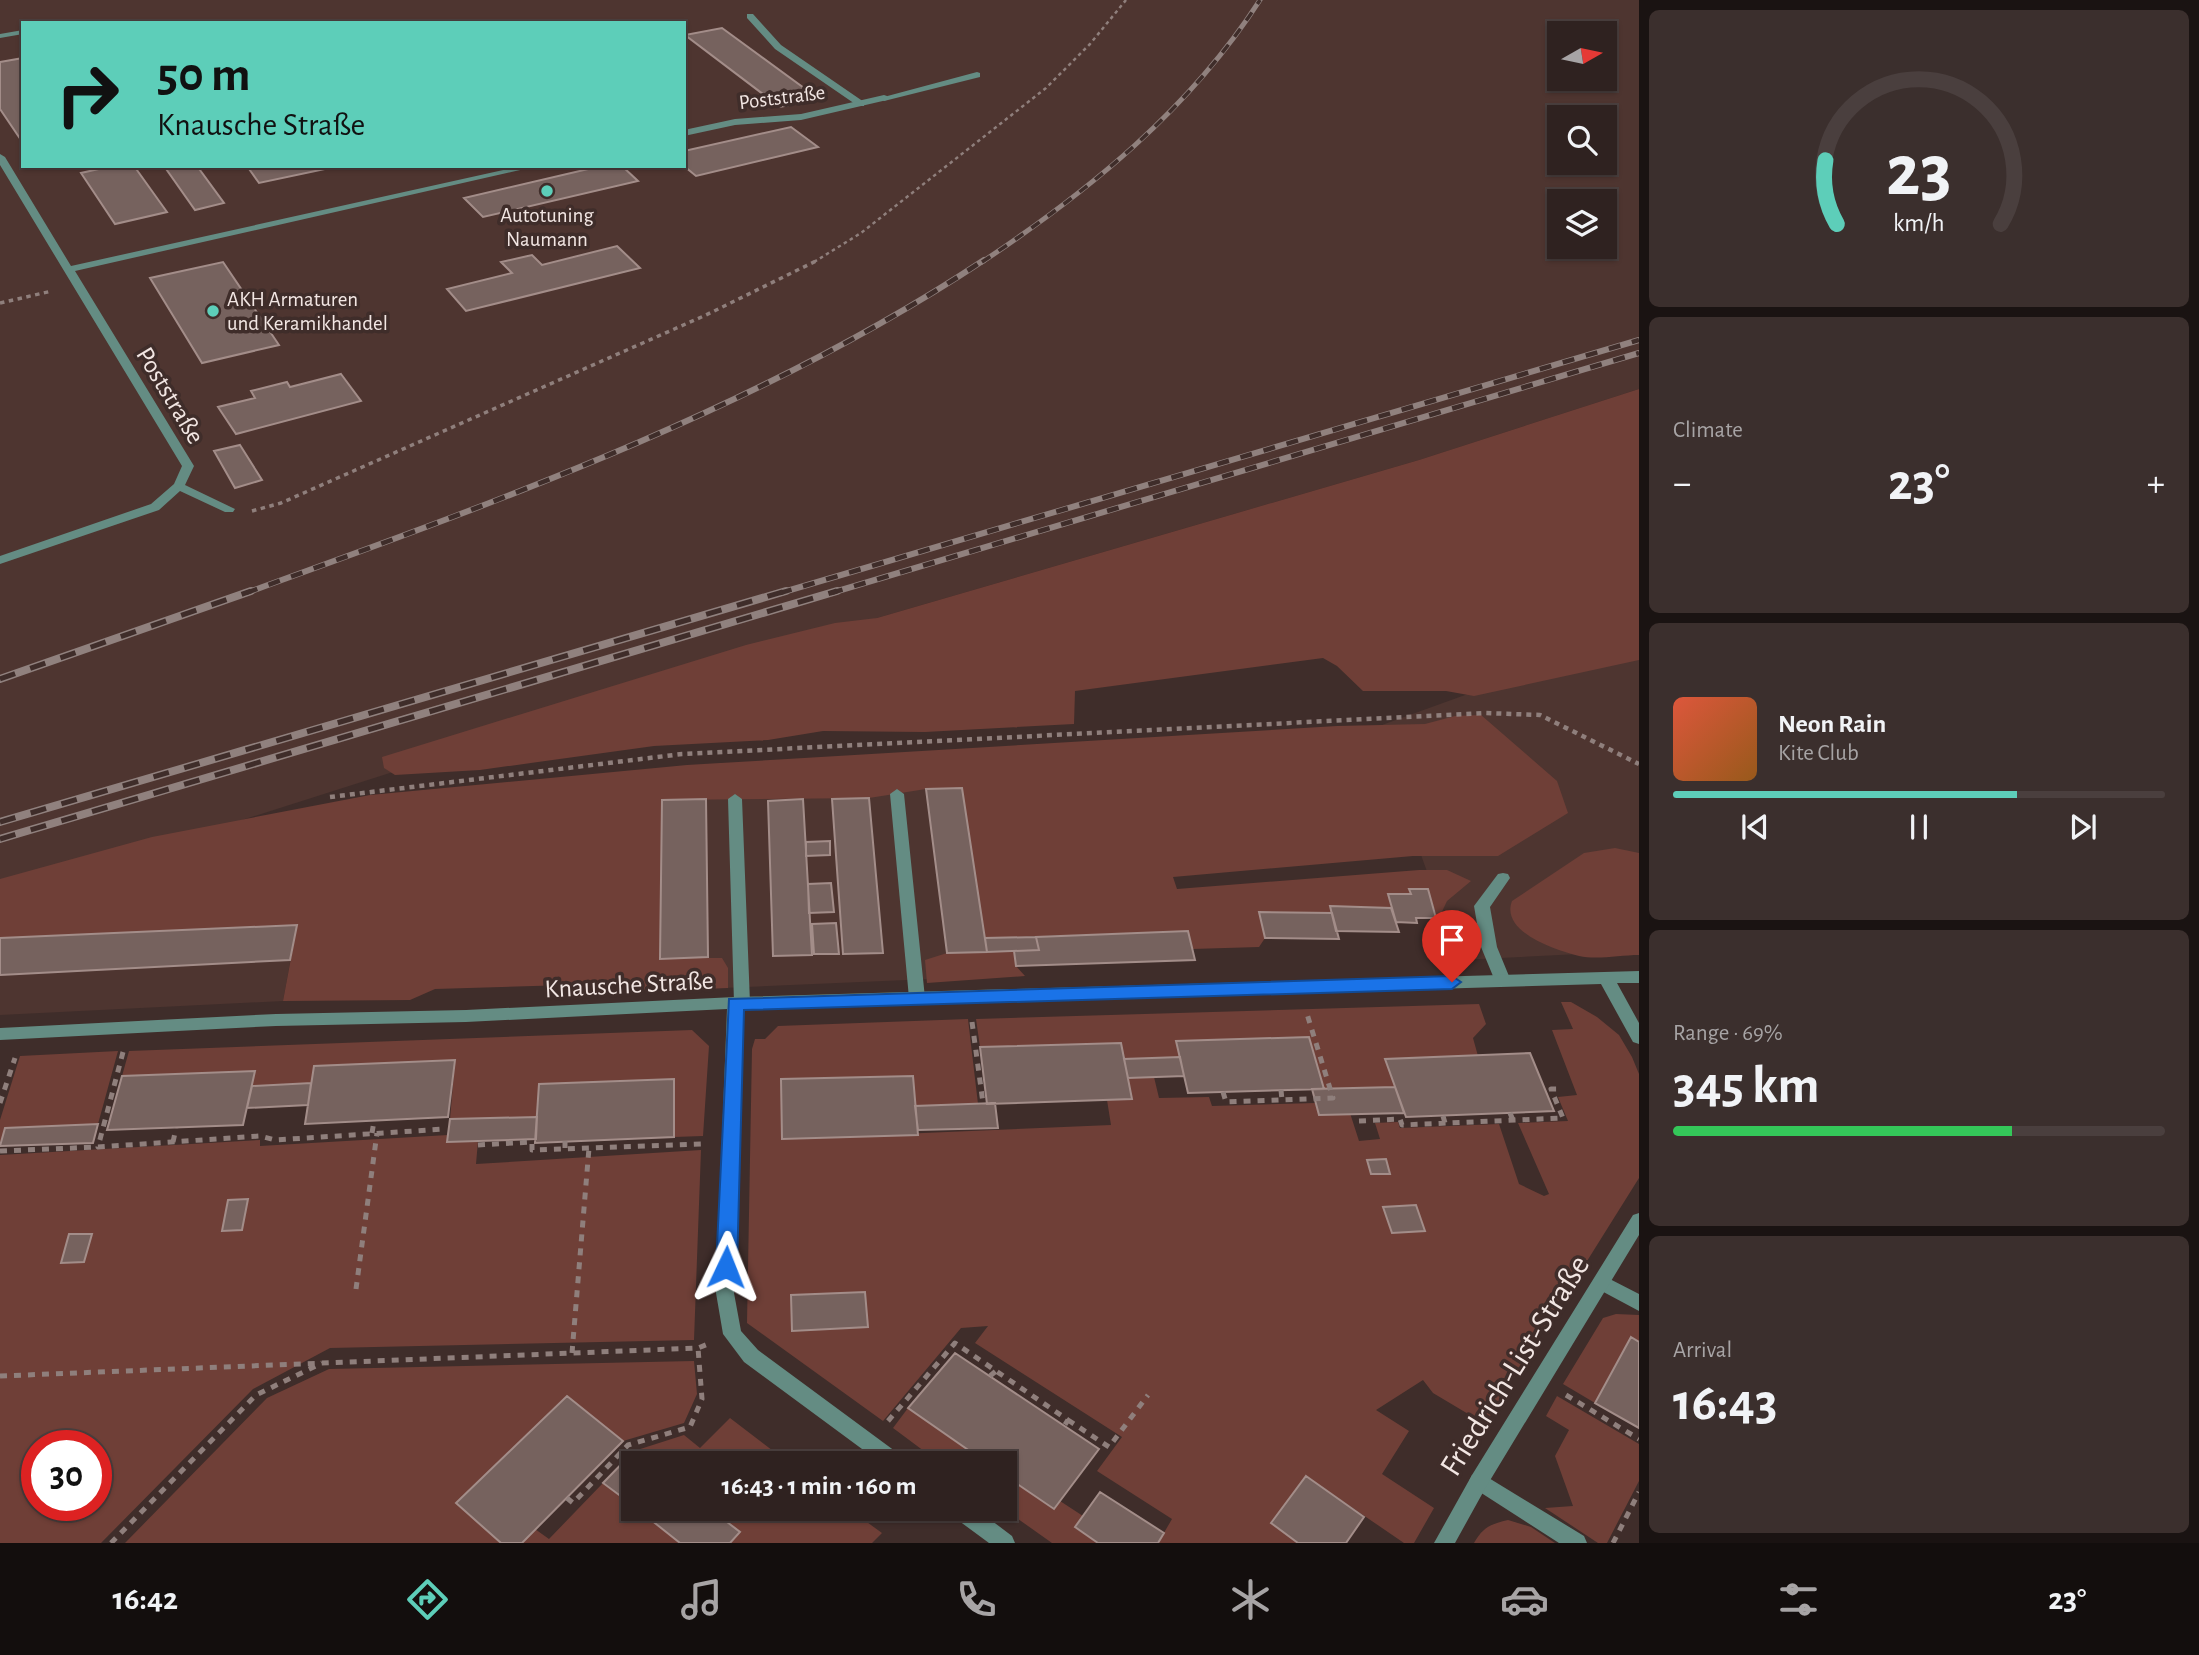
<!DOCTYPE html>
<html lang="en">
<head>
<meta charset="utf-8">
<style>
  body { margin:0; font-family:"Alegreya Sans",sans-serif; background:#3b2f2d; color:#f1f3f6; height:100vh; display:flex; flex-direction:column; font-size:26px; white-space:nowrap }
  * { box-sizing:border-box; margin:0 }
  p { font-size:23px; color:#a7a4a5 }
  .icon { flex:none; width:38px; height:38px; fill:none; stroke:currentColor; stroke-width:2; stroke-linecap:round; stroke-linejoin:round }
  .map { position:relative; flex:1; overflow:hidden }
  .details { display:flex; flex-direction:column; gap:10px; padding:10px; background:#1a1312; width:560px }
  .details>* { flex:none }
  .banner { position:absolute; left:21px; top:21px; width:665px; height:147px; border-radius:0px; box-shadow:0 2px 5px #0004,0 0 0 2px #4a3f3e; background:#5dceb9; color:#111; overflow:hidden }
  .needle { width:46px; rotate:81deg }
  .fabs { position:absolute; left:1547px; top:21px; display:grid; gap:14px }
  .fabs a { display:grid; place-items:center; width:70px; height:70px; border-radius:0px; background:#2f2220; box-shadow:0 2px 5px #0004,0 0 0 2px #4a3f3e; font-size:35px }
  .speed { position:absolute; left:21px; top:1430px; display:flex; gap:14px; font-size:35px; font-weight:700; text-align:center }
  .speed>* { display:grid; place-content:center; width:91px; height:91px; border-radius:50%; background:#2f2220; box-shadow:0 2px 5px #0004,0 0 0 2px #4a3f3e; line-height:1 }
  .speed .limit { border:10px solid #d22; background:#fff; color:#111 }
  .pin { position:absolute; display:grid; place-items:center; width:60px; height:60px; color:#fff; margin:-72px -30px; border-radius:50% 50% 50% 0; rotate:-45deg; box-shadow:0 0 7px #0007 }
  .pin .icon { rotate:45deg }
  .me { position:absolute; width:77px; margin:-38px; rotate:2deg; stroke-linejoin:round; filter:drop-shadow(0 0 5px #0008) }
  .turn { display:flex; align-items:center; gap:24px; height:147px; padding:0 21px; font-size:32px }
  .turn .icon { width:91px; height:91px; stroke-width:2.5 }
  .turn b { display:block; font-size:49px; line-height:60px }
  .big { font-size:52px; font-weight:600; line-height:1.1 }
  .details .tile { flex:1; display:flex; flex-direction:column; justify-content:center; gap:10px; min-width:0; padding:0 24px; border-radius:10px; background:#3b2f2d }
  .details .dial { align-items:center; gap:0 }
  .dial svg { height:182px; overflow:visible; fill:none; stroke:#4a3f3e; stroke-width:7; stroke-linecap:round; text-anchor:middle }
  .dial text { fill:#f1f3f6; stroke:none }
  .song { display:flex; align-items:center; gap:21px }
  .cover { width:84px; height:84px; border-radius:10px; background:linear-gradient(135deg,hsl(10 70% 55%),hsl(30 70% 35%)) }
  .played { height:7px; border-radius:4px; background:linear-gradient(90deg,#5dceb9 70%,#4a3f3e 70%) }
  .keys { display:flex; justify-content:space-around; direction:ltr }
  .heat { display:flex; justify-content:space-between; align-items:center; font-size:38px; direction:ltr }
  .charge { height:10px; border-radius:5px; background:linear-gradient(90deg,#34c759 69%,#4a3f3e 0) }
  .trip { position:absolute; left:621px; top:1451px; width:396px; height:70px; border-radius:0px; background:#2f2220; box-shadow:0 2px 5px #0004,0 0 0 2px #4a3f3e; font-weight:600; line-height:70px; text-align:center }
  .tabs { display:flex; height:112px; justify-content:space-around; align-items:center; background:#130e0d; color:#a7a4a5 }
  .tabs .icon { width:49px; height:49px }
  .tabs .selected { color:#5dceb9 }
  .tabs b { font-size:32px; color:#f1f3f6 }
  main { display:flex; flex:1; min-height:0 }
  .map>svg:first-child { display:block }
</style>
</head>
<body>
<main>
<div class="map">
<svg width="1639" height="1543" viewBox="0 0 1639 1543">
  <rect width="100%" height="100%" fill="#3f2d2a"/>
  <path fill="#4e3530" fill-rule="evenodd" d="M 0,0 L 1639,0 L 1639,389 L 1419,460 L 877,618 L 0,897 ZM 23,23 L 684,23 L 684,166 L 23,166 ZM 1559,33 L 1605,33 L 1605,79 L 1559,79 ZM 1559,117 L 1605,117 L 1605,163 L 1559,163 ZM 1559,201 L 1605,201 L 1605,247 L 1559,247 Z
    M 1639,632 L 1639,951 L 1459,960 L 1378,736 L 1382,725 Z
    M 966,782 L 999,976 L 652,991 L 654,793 Z
    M 297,925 L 283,1001 L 0,1015 L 0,938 Z"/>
  <path fill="#6f3f37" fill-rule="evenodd" d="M 1639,389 L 1639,660 L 1474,696 L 1446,691 L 1363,691 L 1337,666 L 1323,658 L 1075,691 L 1074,724 L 925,732 L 823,731 L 768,740 L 654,746 L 480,770 L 395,775 L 384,768 L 382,757 L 746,645 L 835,623 L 877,618 L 1419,460 Z
    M 1481,715 L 1557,781 L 1568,813 L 1498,856 L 1413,856 L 1173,877 L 1177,889 L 1419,870 L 1447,870 L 1471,881 L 1447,901 L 1438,920 L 1428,890 L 1410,889 L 1411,894 L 1388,894 L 1391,908 L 1331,906 L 1332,913 L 1260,912 L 1265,938 L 1259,947 L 1192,949 L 1187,931 L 985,938 L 962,788 L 926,789 L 869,798 L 662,800 L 660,958 L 722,958 L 728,968 L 728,988 L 652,991 L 602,984 L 435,989 L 410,1000 L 283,1001 L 297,926 L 0,938 L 0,879 L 152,837 L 370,795 L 687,765 L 1337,726 L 1425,724 L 1455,716 Z
    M 1615,848 L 1639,853 L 1639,955 C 1620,955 1597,960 1579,956 C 1556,950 1500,932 1512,901 L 1584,853 Z
    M 1014,951 L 1016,966 L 1025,976 L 927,983 L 925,960 L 947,953 Z
    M 1561,1002 L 1571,1002 L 1597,1017 L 1619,1035 L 1632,1057 L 1639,1074 L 1639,1178 L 1485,1424 L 1433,1393 L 1423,1380 L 1376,1410 L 1409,1431 L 1382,1474 L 1434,1508 L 1414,1543 L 1404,1543 L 1306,1476 L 1271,1523 L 1298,1543 L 1158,1543 L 1172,1519 L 1097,1471 L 1122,1437 L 975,1343 L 988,1326 L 961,1328 L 883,1421 L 747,1323 L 752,1049 L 755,1039 L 765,1039 L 778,1026 L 968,1019 L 978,1104 L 915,1106 L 913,1076 L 781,1079 L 782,1139 L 1111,1125 L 1107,1100 L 1128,1078 L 1154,1077 L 1159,1098 L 1209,1097 L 1212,1106 L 1315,1103 L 1319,1115 L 1350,1113 L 1359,1141 L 1380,1139 L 1375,1123 L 1398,1122 L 1400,1128 L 1499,1124 L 1519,1184 L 1544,1196 L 1549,1194 L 1518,1123 L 1568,1121 L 1558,1097 L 1577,1095 L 1552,1030 L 1573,1029 Z
    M 1479,1004 L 1486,1024 L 1473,1038 L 1478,1056 L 1386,1060 L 1395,1087 L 1324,1089 L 1309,1037 L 1177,1041 L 1180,1057 L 1124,1059 L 1120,1043 L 980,1047 L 976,1019 Z
    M 692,1030 L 709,1046 L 703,1136 L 674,1137 L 673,1079 L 540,1084 L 537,1117 L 450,1119 L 455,1061 L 315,1066 L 311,1083 L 252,1086 L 255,1071 L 122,1076 L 129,1051 Z
    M 118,1051 L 98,1124 L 6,1128 L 0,1143 L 0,1120 L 20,1056 Z
    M 448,1135 L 447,1141 L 478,1141 L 476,1164 L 701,1150 L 694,1340 L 330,1348 L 253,1389 L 101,1543 L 0,1543 L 0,1155 L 260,1140 L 260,1146 ZM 37,1446 L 96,1446 L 96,1505 L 37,1505 Z
    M 1616,1314 L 1639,1315 L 1639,1342 L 1631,1338 L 1595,1403 L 1563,1384 L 1603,1318 Z
    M 694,1361 L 697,1394 L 684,1423 L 623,1441 L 567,1396 L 456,1503 L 501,1543 L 125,1543 L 267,1398 L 329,1369 Z
    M 1557,1396 L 1639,1444 L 1639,1481 L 1607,1543 L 1598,1543 L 1545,1508 L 1573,1506 L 1555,1456 L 1569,1430 L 1546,1416 Z
    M 908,1408 L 987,1463 L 940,1463 L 893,1428 Z
    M 730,1418 L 789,1463 L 650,1463 L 634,1451 L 684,1435 L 700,1448 Z
    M 1005,1475 L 1053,1509 L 1060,1501 L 1083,1516 L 1075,1528 L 1098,1543 L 1052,1543 L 1004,1509 Z
    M 603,1483 L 680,1543 L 522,1543 L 535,1529 L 549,1539 Z
    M 709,1509 L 849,1509 L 882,1533 L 872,1543 L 730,1543 L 739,1533 Z
    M 1508,1520 L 1531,1527 L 1555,1543 L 1474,1543 C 1483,1527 1491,1524 1508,1520 Z"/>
  <path fill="#76625e" stroke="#a38d89" stroke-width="2" d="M 722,28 L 819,99 L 780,107 L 685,35 Z
    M 23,58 L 23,143 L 0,109 L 0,62 Z
    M 791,127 L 818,147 L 696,176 L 684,166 L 684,151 Z
    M 112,166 L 134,166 L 167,212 L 115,224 L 81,173 Z
    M 164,166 L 197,166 L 224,203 L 195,210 Z
    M 247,166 L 339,166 L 259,183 Z
    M 601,166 L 622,166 L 638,181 L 483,217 L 464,198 Z
    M 617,246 L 640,268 L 466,311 L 447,289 L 512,273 L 501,262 L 532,255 L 542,265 Z
    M 223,262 L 279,345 L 202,363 L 150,278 Z
    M 341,374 L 361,401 L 236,434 L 218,407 L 255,398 L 251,391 L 287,382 L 290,387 Z
    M 240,445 L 262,480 L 235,488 L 214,451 Z
    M 962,788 L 987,952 L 947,953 L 926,789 Z
    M 869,798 L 883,953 L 843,954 L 832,799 Z
    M 706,799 L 708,957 L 660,959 L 662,800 Z
    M 803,799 L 812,955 L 773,956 L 768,801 Z
    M 830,841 L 830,855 L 806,856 L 806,842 Z
    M 831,883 L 834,912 L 809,913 L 808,884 Z
    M 1409,889 L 1428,889 L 1436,918 L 1416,918 L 1417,923 L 1396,922 L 1388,894 L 1411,894 Z
    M 1330,906 L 1391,908 L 1399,932 L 1336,931 Z
    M 1259,912 L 1332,913 L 1339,939 L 1265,938 Z
    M 836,923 L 839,954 L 814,954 L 812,924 Z
    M 297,925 L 290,960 L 0,975 L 0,938 Z
    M 1188,931 L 1195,960 L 1016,966 L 1014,951 L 1039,950 L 1036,937 Z
    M 1036,937 L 1039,950 L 987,952 L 985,938 Z
    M 1309,1037 L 1324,1089 L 1188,1093 L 1176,1041 Z
    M 1121,1043 L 1132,1099 L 987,1104 L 980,1047 Z
    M 1530,1053 L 1554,1111 L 1406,1117 L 1385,1059 Z
    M 1180,1057 L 1184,1076 L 1128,1078 L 1124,1059 Z
    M 455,1060 L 448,1117 L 305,1124 L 314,1066 Z
    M 255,1071 L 243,1125 L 107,1130 L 122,1076 Z
    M 913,1076 L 918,1135 L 782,1139 L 781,1079 Z
    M 674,1079 L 674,1137 L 535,1143 L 539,1084 Z
    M 311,1083 L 308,1105 L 247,1108 L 252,1086 Z
    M 1395,1087 L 1404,1113 L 1319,1115 L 1312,1089 Z
    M 995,1103 L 998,1128 L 918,1130 L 915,1106 Z
    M 537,1117 L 536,1139 L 447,1142 L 450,1119 Z
    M 98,1124 L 93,1143 L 0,1146 L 5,1128 Z
    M 1386,1159 L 1390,1174 L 1371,1174 L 1367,1160 Z
    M 248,1199 L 242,1230 L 222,1231 L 228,1200 Z
    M 1416,1205 L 1425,1231 L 1392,1233 L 1383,1207 Z
    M 69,1234 L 92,1234 L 84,1262 L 61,1263 Z
    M 865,1292 L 868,1327 L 792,1331 L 791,1295 Z
    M 1631,1337 L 1639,1342 L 1639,1428 L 1595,1403 Z
    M 955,1353 L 1099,1449 L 1054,1509 L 1004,1475 L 1004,1463 L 987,1463 L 908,1408 Z
    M 567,1396 L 623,1441 L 522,1543 L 501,1543 L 456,1503 Z
    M 634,1451 L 650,1463 L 634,1463 L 634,1506 L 603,1483 Z
    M 1306,1476 L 1364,1517 L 1346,1543 L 1298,1543 L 1271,1523 Z
    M 1100,1492 L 1164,1533 L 1158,1543 L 1098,1543 L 1075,1527 Z
    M 636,1508 L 709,1508 L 740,1532 L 730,1543 L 680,1543 Z"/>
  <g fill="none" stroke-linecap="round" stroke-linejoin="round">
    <path stroke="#8f7f7c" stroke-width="2.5" stroke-dasharray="3.5 3.5" stroke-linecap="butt" d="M 814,262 L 861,233 L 1046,88 L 1090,44 L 1126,0"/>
    <path stroke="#8f7f7c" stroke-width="3.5" stroke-dasharray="4.5 4.5" stroke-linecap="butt" d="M 0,303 L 52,291
      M 252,511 L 281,503 L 706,315 L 818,260"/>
    <path stroke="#8f7f7c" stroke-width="4.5" stroke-dasharray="5 5" stroke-linecap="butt" d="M 330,797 L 682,754 L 1485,713 L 1540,715 L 1639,764"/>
    <path stroke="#8f7f7c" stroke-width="5" stroke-dasharray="7 7" stroke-linecap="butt" d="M 972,1022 L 983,1103
      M 123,1052 L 98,1147 L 260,1136 L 275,1140 L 445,1129
      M 1281,1090 L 1282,1100
      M 1223,1092 L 1226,1102 L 1333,1098 L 1307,1014
      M 0,1103 L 15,1058
      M 1510,1113 L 1513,1120
      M 1443,1116 L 1445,1123
      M 1359,1121 L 1400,1119 L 1402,1125 L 1563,1118 L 1551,1089 L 1563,1089
      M 372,1133 L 374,1121
      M 565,1141 L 565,1149
      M 173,1142 L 176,1128
      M 478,1145 L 532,1142 L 532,1150 L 703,1144
      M 0,1151 L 98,1147
      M 356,1289 L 377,1133
      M 572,1353 L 589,1148
      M 0,1376 L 698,1348 L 708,1344
      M 990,1376 L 996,1371
      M 1566,1395 L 1639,1439
      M 1068,1420 L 1109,1447 L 1148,1395
      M 888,1421 L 955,1343 L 1068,1420 L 1064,1426
      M 567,1498 L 573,1503 L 628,1445 L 690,1427 L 702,1399 L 698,1348
      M 111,1543 L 256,1395 L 322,1363
      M 1613,1543 L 1639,1492"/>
    <path fill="#648c83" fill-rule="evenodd" d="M 747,14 L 753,14 L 781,45 L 864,102 L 864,106 L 858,106 L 775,49 L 747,18 Z
      M 23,30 L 23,34 L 0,38 L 0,34 Z
      M 977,72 L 980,73 L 980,77 L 884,101 L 880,98 Z
      M 897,789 L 904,794 L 925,998 L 923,1002 L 911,1002 L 909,998 L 890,794 Z
      M 735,794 L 742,799 L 750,1003 L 748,1007 L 736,1007 L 734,1003 L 728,799 Z
      M 1503,873 L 1508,874 L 1510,878 L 1490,907 L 1497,947 L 1511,981 L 1509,985 L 1497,985 L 1495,981 L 1481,947 L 1474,906 L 1498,874 Z
      M 1602,1275 L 1639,1294 L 1639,1311 L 1596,1288 L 1593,1283 L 1596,1278 Z
      M 1479,1472 L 1584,1536 L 1587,1543 L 1559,1543 L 1472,1487 L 1469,1481 L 1472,1475 Z"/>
    <path fill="#648c83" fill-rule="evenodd" d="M 884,95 L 887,96 L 887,100 L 801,120 L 735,125 L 684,136 L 684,130 L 735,119 L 801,114 Z
      M 0,154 L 5,157 L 71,266 L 521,166 L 538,166 L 75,271 L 194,466 L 185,485 L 235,509 L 233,512 L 225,512 L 180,491 L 159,510 L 0,564 L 0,556 L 151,504 L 174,484 L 182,466 L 0,165 Z
      M 1639,971 L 1639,983 L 1617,983 L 1639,1023 L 1639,1044 L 1633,1042 L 1601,984 L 743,1009 L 734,1293 L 741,1331 L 758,1350 L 903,1457 L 906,1463 L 881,1463 L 744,1362 L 723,1334 L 716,1293 L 727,1009 L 466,1022 L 276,1026 L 0,1040 L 0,1028 L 276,1014 L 466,1010 L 735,997 Z
      M 1639,1213 L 1639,1235 L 1486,1487 L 1455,1543 L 1434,1543 L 1472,1475 L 1633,1215 Z
      M 948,1508 L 975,1508 L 1012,1536 L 1015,1543 L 989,1543 L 951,1515 Z"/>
    <defs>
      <path id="rail-far2" d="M 982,262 C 1089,191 1190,109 1260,0"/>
      <path id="rail-far1" d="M 246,593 C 499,501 759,409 984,260
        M 780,593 L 1639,340
        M 831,593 L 1639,353"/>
      <path id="rail" d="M 0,679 L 251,591
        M 0,822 L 786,591
        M 0,839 L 837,591"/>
    </defs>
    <use href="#rail-far2" stroke="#90817e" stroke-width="5"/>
    <use href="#rail-far1" stroke="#90817e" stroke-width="6"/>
    <use href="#rail" stroke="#90817e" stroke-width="8"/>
    <use href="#rail-far2" stroke="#3f2d2a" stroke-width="3.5" stroke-dasharray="10" stroke-linecap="butt"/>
    <use href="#rail-far1" stroke="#3f2d2a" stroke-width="4.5" stroke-dasharray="12" stroke-linecap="butt"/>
    <use href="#rail" stroke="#3f2d2a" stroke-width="5" stroke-dasharray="16" stroke-linecap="butt"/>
  </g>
  <path fill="#1a73e8" stroke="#114b97" stroke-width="2" d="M 1452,976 L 1461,982 L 1452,989 L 744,1010 L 737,1267 L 734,1273 L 726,1276 L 719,1273 L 716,1267 L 729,999 Z"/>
  <g fill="#5dceb9" stroke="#3f2d2a" stroke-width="2.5">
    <circle cx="547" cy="191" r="7"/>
    <circle cx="213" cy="311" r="7"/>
  </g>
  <g text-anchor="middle" stroke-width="7" stroke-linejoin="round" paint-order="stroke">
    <g font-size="21" fill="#f2e6e3" stroke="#3f2d2a">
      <text transform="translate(782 97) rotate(-7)" y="7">Poststraße</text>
    </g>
    <g font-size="21" fill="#f2e6e3" stroke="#3f2d2a">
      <text x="547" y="222">Autotuning<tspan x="547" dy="24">Naumann</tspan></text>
      <text x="227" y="306" text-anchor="start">AKH Armaturen<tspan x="227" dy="24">und Keramikhandel</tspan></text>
    </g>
    <g font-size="26" fill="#f2e6e3" stroke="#3f2d2a">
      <text transform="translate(171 395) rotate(59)" y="9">Poststraße</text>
      <text transform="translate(629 984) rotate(-3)" y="9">Knausche Straße</text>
    </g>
    <g font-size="32" fill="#f2e6e3" stroke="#3f2d2a">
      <text transform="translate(1514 1365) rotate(-58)" y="11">Friedrich-List-Straße</text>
    </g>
  </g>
</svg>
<div class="fabs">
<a><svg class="needle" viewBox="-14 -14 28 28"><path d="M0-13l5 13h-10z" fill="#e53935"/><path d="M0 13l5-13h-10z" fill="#a7a4a5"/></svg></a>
<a><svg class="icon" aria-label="search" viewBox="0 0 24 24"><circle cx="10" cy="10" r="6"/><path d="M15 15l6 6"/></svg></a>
<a><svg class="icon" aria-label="layers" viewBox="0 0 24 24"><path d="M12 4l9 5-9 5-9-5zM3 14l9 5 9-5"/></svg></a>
</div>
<div class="speed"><div class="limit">30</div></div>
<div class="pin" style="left:1452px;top:982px;background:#d93025"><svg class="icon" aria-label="arrive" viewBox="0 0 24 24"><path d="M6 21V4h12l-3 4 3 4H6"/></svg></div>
<svg class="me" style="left:726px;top:1267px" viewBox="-20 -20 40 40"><path d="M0-17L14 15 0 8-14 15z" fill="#1a73e8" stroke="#fff" stroke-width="4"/></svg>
<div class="trip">16:43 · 1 min · 160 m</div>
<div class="banner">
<div class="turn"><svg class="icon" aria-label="right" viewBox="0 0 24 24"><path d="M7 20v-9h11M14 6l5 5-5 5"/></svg><div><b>50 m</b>Knausche Straße</div></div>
</div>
</div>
<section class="details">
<div class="tile dial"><svg viewBox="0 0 100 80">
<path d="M14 69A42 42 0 1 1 86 69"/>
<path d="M14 69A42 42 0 0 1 9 41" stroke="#5dceb9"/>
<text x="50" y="56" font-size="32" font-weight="700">23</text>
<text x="50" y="72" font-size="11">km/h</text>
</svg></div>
<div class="tile"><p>Climate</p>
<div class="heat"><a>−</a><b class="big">23°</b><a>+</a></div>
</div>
<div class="tile">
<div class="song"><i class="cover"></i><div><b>Neon Rain</b><p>Kite Club</p></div></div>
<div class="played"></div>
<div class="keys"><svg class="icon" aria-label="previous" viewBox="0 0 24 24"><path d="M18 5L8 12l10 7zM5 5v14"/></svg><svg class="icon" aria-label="pause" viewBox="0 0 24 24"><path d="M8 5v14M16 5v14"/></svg><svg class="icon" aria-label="next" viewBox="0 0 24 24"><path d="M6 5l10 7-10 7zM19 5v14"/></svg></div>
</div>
<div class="tile"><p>Range · 69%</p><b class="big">345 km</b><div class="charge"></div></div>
<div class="tile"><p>Arrival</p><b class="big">16:43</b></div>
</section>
</main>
<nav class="tabs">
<b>16:42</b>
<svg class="icon selected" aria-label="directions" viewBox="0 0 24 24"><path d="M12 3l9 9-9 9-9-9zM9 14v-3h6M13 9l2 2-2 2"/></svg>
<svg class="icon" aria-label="music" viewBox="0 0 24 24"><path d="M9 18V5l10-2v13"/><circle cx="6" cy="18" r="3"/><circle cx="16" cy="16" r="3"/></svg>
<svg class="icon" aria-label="phone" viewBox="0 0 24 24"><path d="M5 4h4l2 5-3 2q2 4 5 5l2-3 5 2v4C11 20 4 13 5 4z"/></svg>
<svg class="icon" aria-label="climate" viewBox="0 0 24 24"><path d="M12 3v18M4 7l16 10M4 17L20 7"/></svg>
<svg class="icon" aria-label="car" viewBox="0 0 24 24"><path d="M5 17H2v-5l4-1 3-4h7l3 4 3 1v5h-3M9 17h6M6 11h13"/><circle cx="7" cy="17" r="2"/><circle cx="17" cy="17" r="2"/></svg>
<svg class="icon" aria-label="filters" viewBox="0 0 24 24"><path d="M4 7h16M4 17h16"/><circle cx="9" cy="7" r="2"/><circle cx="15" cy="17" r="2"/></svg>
<b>23°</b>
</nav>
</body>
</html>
